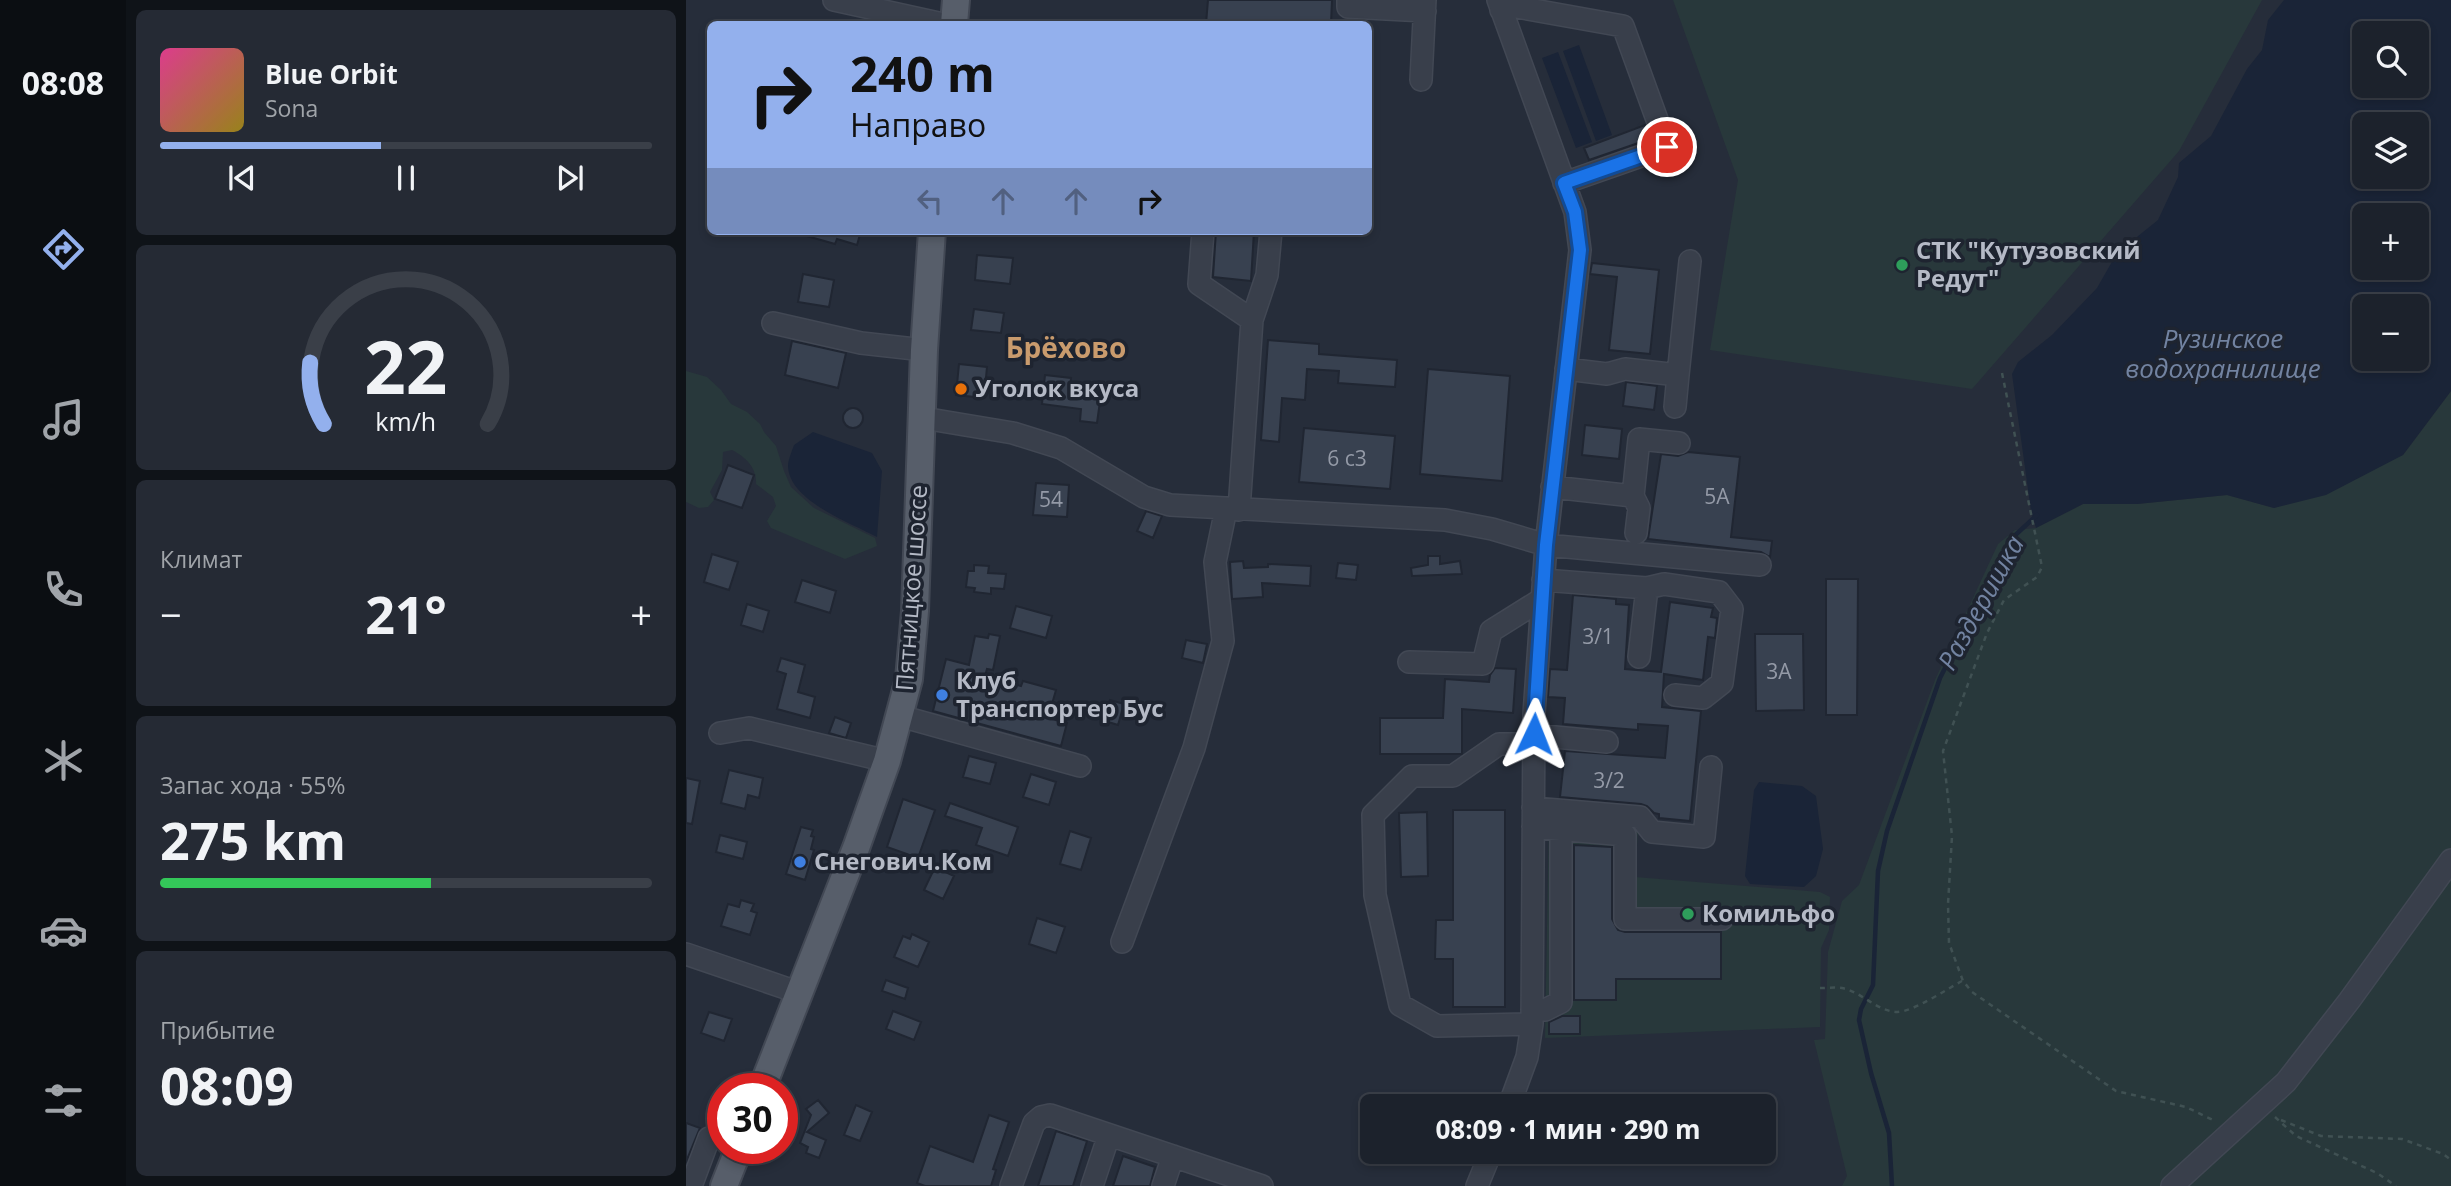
<!DOCTYPE html>
<html lang="ru">
<head>
<meta charset="utf-8">
<style>
  body { margin:0; font-family:"Open Sans",sans-serif; background:#252a34; color:#f1f3f6; height:100vh; display:flex; flex-direction:column; font-size:26px; white-space:nowrap }
  * { box-sizing:border-box; margin:0 }
  p { font-size:23px; color:#a0a4a9 }
  .icon { flex:none; width:38px; height:38px; fill:none; stroke:currentColor; stroke-width:2; stroke-linecap:round; stroke-linejoin:round }
  .map { position:relative; flex:1; overflow:hidden }
  .side { display:flex; flex-direction:column; gap:10px; padding:10px; background:#0f1318; width:560px }
  .side>* { flex:none }
  .top-card { position:absolute; left:21px; top:21px; width:665px; height:214px; border-radius:10px; box-shadow:0 4px 10px #0003,0 0 0 2px #3a3f48; background:#93b0ed; color:#111; overflow:hidden }
  .tools { position:absolute; left:1666px; top:21px; display:grid; gap:14px }
  .tools a { display:grid; place-items:center; width:77px; height:77px; border-radius:10px; background:#1c222c; box-shadow:0 4px 10px #0003,0 0 0 2px #3a3f48; font-size:35px }
  .speed { position:absolute; left:21px; top:1073px; display:flex; gap:14px; font-size:35px; font-weight:700; text-align:center }
  .speed>* { display:grid; place-content:center; width:91px; height:91px; border-radius:50%; background:#1c222c; box-shadow:0 4px 10px #0003,0 0 0 2px #3a3f48; line-height:1 }
  .speed .limit { border:10px solid #d22; background:#fff; color:#111 }
  .pin { position:absolute; display:grid; place-items:center; width:60px; height:60px; color:#fff; margin:-30px; border:4px solid #fff; border-radius:50%; box-shadow:0 2px 7px #0007 }
  .me { position:absolute; width:77px; margin:-38px; rotate:2deg; stroke-linejoin:round; filter:drop-shadow(0 0 5px #0008) }
  .turn { display:flex; align-items:center; gap:24px; height:147px; padding:0 28px; font-size:32px }
  .turn .icon { width:91px; height:91px; stroke-width:2.5 }
  .turn b { display:block; font-size:49px; line-height:60px }
  .lanes { display:flex; align-items:center; height:66px; padding:0 28px; background:#0003; justify-content:center; gap:35px; direction:ltr }
  .lanes .off { opacity:.35 }
  .big { font-size:52px; font-weight:700; line-height:1.1 }
  .side .widget { flex:1; display:flex; flex-direction:column; justify-content:center; gap:10px; min-width:0; padding:0 24px; border-radius:10px; background:#252a34 }
  .side .dial { align-items:center; gap:0 }
  .dial svg { height:182px; overflow:visible; fill:none; stroke:#3a3f48; stroke-width:7; stroke-linecap:round; text-anchor:middle }
  .dial text { fill:#f1f3f6; stroke:none }
  .song { display:flex; align-items:center; gap:21px }
  .cover { width:84px; height:84px; border-radius:10px; background:linear-gradient(135deg,hsl(330 70% 55%),hsl(50 70% 35%)) }
  .played { height:7px; border-radius:4px; background:linear-gradient(90deg,#93b0ed 45%,#3a3f48 45%) }
  .keys { display:flex; justify-content:space-around; direction:ltr }
  .heat { display:flex; justify-content:space-between; align-items:center; font-size:38px; direction:ltr }
  .charge { height:10px; border-radius:5px; background:linear-gradient(90deg,#34c759 55%,#3a3f48 0) }
  .trip { position:absolute; left:674px; top:1094px; width:416px; height:70px; border-radius:10px; background:#1c222c; box-shadow:0 4px 10px #0003,0 0 0 2px #3a3f48; font-weight:700; line-height:70px; text-align:center }
  main { display:flex; flex:1; min-height:0 }
  .tabs { display:flex; flex-direction:column; width:126px; justify-content:space-around; align-items:center; background:#0b0e12; color:#a0a4a9 }
  .tabs .icon { width:49px; height:49px }
  .tabs .selected { color:#93b0ed }
  .tabs b { font-size:32px; color:#f1f3f6 }
  .map>svg:first-child { display:block }
</style>
</head>
<body>
<main>
<nav class="tabs">
<b>08:08</b>
<svg class="icon selected" aria-label="directions" viewBox="0 0 24 24"><path d="M12 3l9 9-9 9-9-9zM9 14v-3h6M13 9l2 2-2 2"/></svg>
<svg class="icon" aria-label="music" viewBox="0 0 24 24"><path d="M9 18V5l10-2v13"/><circle cx="6" cy="18" r="3"/><circle cx="16" cy="16" r="3"/></svg>
<svg class="icon" aria-label="phone" viewBox="0 0 24 24"><path d="M5 4h4l2 5-3 2q2 4 5 5l2-3 5 2v4C11 20 4 13 5 4z"/></svg>
<svg class="icon" aria-label="climate" viewBox="0 0 24 24"><path d="M12 3v18M4 7l16 10M4 17L20 7"/></svg>
<svg class="icon" aria-label="car" viewBox="0 0 24 24"><path d="M5 17H2v-5l4-1 3-4h7l3 4 3 1v5h-3M9 17h6M6 11h13"/><circle cx="7" cy="17" r="2"/><circle cx="17" cy="17" r="2"/></svg>
<svg class="icon" aria-label="filters" viewBox="0 0 24 24"><path d="M4 7h16M4 17h16"/><circle cx="9" cy="7" r="2"/><circle cx="15" cy="17" r="2"/></svg>
</nav>
<section class="side">
<div class="widget">
<div class="song"><i class="cover"></i><div><b>Blue Orbit</b><p>Sona</p></div></div>
<div class="played"></div>
<div class="keys"><svg class="icon" aria-label="previous" viewBox="0 0 24 24"><path d="M18 5L8 12l10 7zM5 5v14"/></svg><svg class="icon" aria-label="pause" viewBox="0 0 24 24"><path d="M8 5v14M16 5v14"/></svg><svg class="icon" aria-label="next" viewBox="0 0 24 24"><path d="M6 5l10 7-10 7zM19 5v14"/></svg></div>
</div>
<div class="widget dial"><svg viewBox="0 0 100 80">
<path d="M14 69A42 42 0 1 1 86 69"/>
<path d="M14 69A42 42 0 0 1 8 42" stroke="#93b0ed"/>
<text x="50" y="56" font-size="32" font-weight="700">22</text>
<text x="50" y="72" font-size="11">km/h</text>
</svg></div>
<div class="widget"><p>Климат</p>
<div class="heat"><a>−</a><b class="big">21°</b><a>+</a></div>
</div>
<div class="widget"><p>Запас хода · 55%</p><b class="big">275 km</b><div class="charge"></div></div>
<div class="widget"><p>Прибытие</p><b class="big">08:09</b></div>
</section>
<div class="map">
<svg width="1765" height="1186" viewBox="0 0 1765 1186">
  <rect width="100%" height="100%" fill="#262d3a"/>
  <path fill="#28383b" d="M 987,0 L 1576,0 L 1493,151 L 1286,389 L 1024,350 L 1052,180 Z
    M 0,371 L 21,377 L 35,390 L 45,404 L 61,412 L 74,424 L 78,432 L 90,446 L 98,471 L 105,487 L 128,508 L 189,538 L 191,546 L 159,559 L 85,528 L 81,521 L 90,506 L 87,497 L 70,484 C 71,468 60,457 46,450 L 37,452 L 36,470 L 24,492 L 28,500 L 22,507 L 13,508 L 0,502 Z
    M 1765,391 L 1765,1186 L 1156,1186 L 1161,1176 L 1128,1040 L 1139,1039 L 1142,952 L 1156,901 L 1173,885 L 1249,680 L 1312,544 L 1329,530 L 1350,528 L 1397,504 L 1451,504 L 1541,495 L 1588,508 L 1717,455 Z
    M 863,816 L 945,822 L 952,830 L 949,877 L 1134,892 L 1144,897 L 1143,930 L 1135,948 L 1134,1027 L 859,1038 Z"/>
  <path fill="#1a2437" fill-rule="evenodd" d="M 1598,0 L 1765,0 L 1765,391 L 1717,455 L 1640,495 L 1588,508 L 1541,495 L 1451,504 L 1397,504 L 1350,528 L 1345,511 L 1326,374 L 1332,362 L 1366,335 L 1411,288 L 1431,253 L 1472,220 L 1492,177 L 1493,163 L 1525,136 L 1561,69 L 1576,50 L 1582,20 ZM 1731,33 L 1731,86 L 1678,86 L 1678,33 ZM 1731,124 L 1731,177 L 1678,177 L 1678,124 ZM 1731,215 L 1731,268 L 1678,268 L 1678,215 ZM 1731,306 L 1731,359 L 1678,359 L 1678,306 Z
    M 893,45 L 926,135 L 910,141 L 877,51 Z
    M 872,52 L 906,142 L 890,148 L 856,58 Z
    M 127,432 L 186,453 L 196,471 L 191,537 C 165,523 103,501 102,466 C 102,460 106,451 108,445 Z
    M 1073,782 L 1116,786 L 1130,796 L 1137,849 L 1130,876 L 1118,887 L 1064,884 L 1059,876 L 1068,790 Z"/>
  <g fill="none" stroke-linecap="round" stroke-linejoin="round">
    <path stroke="#1a2437" stroke-width="4.5" d="M 1206,1186 L 1203,1133 L 1185,1073 L 1173,1020 L 1175,1009 L 1187,985 L 1192,871 L 1201,831 L 1254,678 L 1324,540 L 1351,515"/>
  </g>
  <path fill="#384150" stroke="#202632" stroke-width="2" d="M 522,0 L 646,0 L 645,24 L 520,24 Z
    M 959,125 L 964,139 L 903,160 L 898,148 Z
    M 117,231 L 175,231 L 171,245 L 151,239 L 149,244 L 117,235 Z
    M 530,231 L 568,231 L 565,281 L 527,277 Z
    M 291,255 L 327,258 L 324,284 L 289,280 Z
    M 906,263 L 973,270 L 964,354 L 923,350 L 931,277 L 904,274 Z
    M 117,274 L 148,280 L 143,307 L 112,302 Z
    M 288,309 L 318,313 L 315,333 L 285,330 Z
    M 582,340 L 633,344 L 633,354 L 711,360 L 709,387 L 652,383 L 653,371 L 621,369 L 619,400 L 596,398 L 593,442 L 575,440 Z
    M 106,341 L 160,353 L 152,388 L 99,375 Z
    M 273,364 L 301,367 L 298,398 L 270,395 Z
    M 742,369 L 824,376 L 816,481 L 734,474 Z
    M 359,375 L 385,378 L 384,390 L 415,394 L 411,423 L 394,421 L 395,409 L 356,404 Z
    M 940,382 L 971,386 L 968,410 L 937,406 Z
    M157 418a10 10 0 1 1 20 0a10 10 0 1 1-20 0Z
    M 899,425 L 936,429 L 933,459 L 896,455 Z
    M 618,428 L 709,436 L 704,489 L 613,482 Z
    M 1002,452 L 1054,457 L 1045,537 L 1086,541 L 1084,557 L 1075,552 L 962,539 L 975,454 L 992,456 Z
    M 42,465 L 68,475 L 56,508 L 29,499 Z
    M 350,483 L 383,485 L 381,517 L 347,515 Z
    M 460,511 L 476,516 L 467,538 L 451,531 Z
    M 26,554 L 52,562 L 43,590 L 18,582 Z
    M 742,556 L 754,556 L 754,564 L 774,561 L 776,574 L 726,576 L 725,568 L 742,565 Z
    M 557,561 L 558,568 L 582,567 L 582,564 L 625,566 L 624,586 L 576,583 L 577,597 L 546,599 L 544,562 Z
    M 652,563 L 672,565 L 670,580 L 650,578 Z
    M 288,565 L 303,566 L 302,573 L 320,574 L 318,589 L 305,588 L 305,594 L 288,592 L 289,588 L 280,587 L 282,571 L 288,571 Z
    M 1140,579 L 1172,579 L 1171,715 L 1140,715 Z
    M 116,580 L 150,591 L 144,613 L 109,602 Z
    M 887,595 L 930,599 L 930,604 L 943,605 L 939,669 L 975,672 L 984,602 L 1027,608 L 1025,617 L 1031,618 L 1029,638 L 1022,637 L 1017,680 L 978,674 L 976,707 L 1015,711 L 1004,821 L 973,818 L 973,814 L 968,813 L 961,806 L 955,804 L 874,797 L 879,751 L 979,758 L 982,726 L 952,724 L 952,730 L 877,724 L 879,698 L 862,697 L 864,669 L 881,670 Z
    M 61,604 L 83,611 L 77,632 L 55,625 Z
    M 330,606 L 366,616 L 360,638 L 324,628 Z
    M 303,634 L 314,636 L 307,670 L 301,669 L 299,676 L 335,686 L 337,681 L 370,690 L 362,718 L 381,723 L 375,746 L 247,711 L 260,659 L 283,665 L 289,636 L 302,638 Z
    M 1069,634 L 1117,634 L 1118,710 L 1070,711 Z
    M 500,640 L 521,644 L 517,663 L 496,658 Z
    M 95,658 L 119,665 L 112,692 L 129,697 L 124,718 L 91,709 L 100,674 L 91,671 Z
    M 809,668 L 830,669 L 827,713 L 776,709 L 776,754 L 694,754 L 694,718 L 757,718 L 759,679 L 803,682 L 804,675 Z
    M 424,700 L 438,704 L 432,725 L 419,721 Z
    M 149,717 L 165,723 L 160,738 L 143,733 Z
    M 283,756 L 310,763 L 304,784 L 277,777 Z
    M 43,770 L 77,778 L 73,798 L 62,795 L 59,809 L 35,803 Z
    M 345,774 L 370,782 L 363,805 L 337,797 Z
    M 0,778 L 14,781 L 6,824 L 0,823 Z
    M 217,799 L 249,810 L 232,858 L 201,847 Z
    M 264,803 L 332,827 L 322,856 L 290,845 L 296,828 L 259,816 Z
    M 767,810 L 819,810 L 819,1007 L 767,1007 L 767,959 L 749,959 L 750,920 L 767,920 Z
    M 741,812 L 742,876 L 715,877 L 713,813 Z
    M 115,827 L 127,830 L 125,836 L 128,837 L 125,849 L 128,850 L 119,880 L 100,874 Z
    M 384,831 L 405,838 L 395,870 L 374,864 Z
    M 34,835 L 61,842 L 57,859 L 30,852 Z
    M 888,845 L 926,847 L 926,919 L 932,930 L 939,932 L 1035,932 L 1035,979 L 930,979 L 930,1000 L 888,1000 Z
    M 249,867 L 268,876 L 257,899 L 238,890 Z
    M 55,900 L 68,904 L 65,911 L 71,913 L 64,935 L 35,926 L 42,904 L 53,907 Z
    M 351,918 L 379,927 L 370,953 L 343,944 Z
    M 226,934 L 243,942 L 232,967 L 208,957 L 217,936 L 224,939 Z
    M 200,980 L 222,988 L 219,999 L 196,991 Z
    M 207,1011 L 235,1022 L 228,1040 L 200,1029 Z
    M 23,1012 L 46,1019 L 38,1041 L 15,1033 Z
    M 876,1016 L 894,1016 L 894,1034 L 863,1034 L 863,1022 Z
    M 132,1100 L 143,1113 L 121,1132 L 140,1140 L 133,1158 L 120,1153 L 122,1147 L 114,1143 L 125,1115 L 120,1109 Z
    M 170,1105 L 186,1112 L 174,1141 L 158,1135 Z
    M 303,1115 L 323,1122 L 307,1169 L 310,1170 L 305,1186 L 239,1186 L 231,1183 L 244,1146 L 287,1162 Z
    M 0,1123 L 14,1128 L 0,1162 Z
    M 370,1131 L 401,1141 L 387,1186 L 352,1186 Z
    M 437,1156 L 469,1167 L 464,1186 L 427,1186 Z"/>
  <g fill="none" stroke-linecap="round" stroke-linejoin="round">
    <defs>
      <path id="minor" d="M 148,0 L 257,24
        M 662,0 L 662,7 L 739,11
        M 812,0 L 889,212 L 894,250 L 860,545 L 848,714 L 846,1024 L 841,1057 L 823,1106
        M 815,10 L 825,6 L 937,26 L 981,147 L 878,183
        M 735,80 L 739,0
        M 517,231 L 513,284 L 566,320
        M 87,323 L 175,343 L 238,350
        M 880,369 L 921,374 L 939,369 L 992,375 L 1004,261
        M 989,407 L 992,375
        M 237,418 L 327,433 L 375,448 L 458,497 L 484,505 L 759,520 L 806,529 L 860,545 L 1074,565
        M 866,487 L 947,496 L 953,439 L 993,443
        M 947,496 L 953,508 L 950,533
        M 553,510 L 566,320 L 581,275 L 585,231
        M 857,580 L 961,588 L 978,584 L 1033,592 L 1046,609 L 1036,683 L 1017,698 L 989,695
        M 953,657 L 961,588
        M 723,662 L 797,664 L 805,631 L 856,599
        M 214,716 L 394,766
        M 34,733 L 63,728 L 201,761
        M 848,735 L 921,742
        M 847,808 L 954,817 L 966,832 L 1018,837 L 1025,767
        M 847,827 L 939,835 L 939,919 L 1036,919
        M 436,942 L 508,748 L 537,641 L 529,562 L 540,509
        M 0,954 L 114,993
        M 846,1010 L 859,1010 L 875,1002 L 875,830
        M 846,1024 L 751,1026 L 714,1005 L 689,895 L 687,815 L 726,776 L 767,776 L 813,744 L 848,744
        M 5,1186 L 23,1138
        M 325,1186 L 348,1123 L 355,1117 L 364,1115 L 576,1186
        M 406,1186 L 423,1135
        M 477,1186 L 487,1156
        M 791,1186 L 805,1152
        M 1486,1186 L 1600,1082 L 1663,1001 L 1765,860"/>
      <path id="major" d="M 268,24 L 270,0
        M 76,1088 L 170,848 L 201,761 L 223,679 L 229,611 L 238,350 L 246,231
        M 38,1186 L 53,1148"/>
    </defs>
    <use href="#minor" stroke="#424854" stroke-width="24"/>
    <use href="#major" stroke="#424854" stroke-width="30"/>
    <path stroke="#405153" stroke-width="2.5" stroke-dasharray="5 5" stroke-linecap="butt" d="M 1316,373 L 1356,567 L 1351,577 L 1318,600 L 1301,633 L 1257,751 L 1266,836 L 1262,904 L 1263,943 L 1277,981 L 1286,992 L 1430,1091 L 1500,1107 L 1529,1121
      M 1134,988 C 1141,988 1149,987 1156,988 C 1176,992 1190,1011 1211,1012 C 1227,1012 1261,989 1276,981
      M 1589,1117 L 1610,1136 L 1691,1173 L 1710,1186
      M 1595,1120 L 1635,1136 L 1716,1139 L 1757,1154 L 1765,1160"/>
    <use href="#minor" stroke="#393f4b" stroke-width="21"/>
    <use href="#major" stroke="#575e6a" stroke-width="26"/>
  </g>
  <g fill="none" stroke-linecap="round" stroke-linejoin="round">
    <defs>
      <path id="route" d="M 848,734 L 860,545 L 894,250 L 889,212 L 878,183 L 981,147"/>
    </defs>
    <use href="#route" stroke="#114b97" stroke-width="18"/>
    <use href="#route" stroke="#1a73e8" stroke-width="12"/>
  </g>
  <g fill="#2e9e5b" stroke="#1e2430" stroke-width="2.5">
    <circle cx="1216" cy="265" r="7"/>
    <circle cx="1002" cy="914" r="7"/>
  </g>
  <circle fill="#e8710a" stroke="#1e2430" stroke-width="2.5" cx="275" cy="389" r="7"/>
  <g fill="#3f7fe0" stroke="#1e2430" stroke-width="2.5">
    <circle cx="256" cy="695" r="7"/>
    <circle cx="114" cy="862" r="7"/>
  </g>
  <g text-anchor="middle" stroke-width="7" stroke-linejoin="round" paint-order="stroke">
    <g font-size="21" fill="#949aa7">
      <text x="661" y="466">6 с3</text>
      <text x="1031" y="504">5А</text>
      <text x="365" y="507">54</text>
      <text x="912" y="644">3/1</text>
      <text x="1093" y="679">3А</text>
      <text x="923" y="788">3/2</text>
    </g>
    <g font-size="24" font-weight="bold" fill="#b5bac6" stroke="#1e2430" text-anchor="start">
      <text x="1230" y="259">СТК "Кутузовский<tspan x="1230" dy="28">Редут"</tspan></text>
      <text x="289" y="397">Уголок вкуса</text>
      <text x="270" y="689">Клуб<tspan x="270" dy="28">Транспортер Бус</tspan></text>
      <text x="128" y="870">Снегович.Ком</text>
      <text x="1016" y="922">Комильфо</text>
    </g>
    <g font-size="24" fill="#b5bac6" stroke="#1e2430">
      <text transform="translate(226 588) rotate(-86)" y="8">Пятницкое шоссе</text>
    </g>
    <g font-size="26" font-style="italic" fill="#7283a1" stroke="#1e2430">
      <text x="1537" y="348">Рузинское<tspan x="1537" dy="30">водохранилище</tspan></text>
      <text transform="translate(1295 603) rotate(-61)" y="9">Раздеришка</text>
    </g>
    <g font-size="28" font-weight="bold" fill="#c99b6d" stroke="#1e2430">
      <text x="380" y="358">Брёхово</text>
    </g>
  </g>
</svg>
<div class="tools">
<a><svg class="icon" aria-label="search" viewBox="0 0 24 24"><circle cx="10" cy="10" r="6"/><path d="M15 15l6 6"/></svg></a>
<a><svg class="icon" aria-label="layers" viewBox="0 0 24 24"><path d="M12 4l9 5-9 5-9-5zM3 14l9 5 9-5"/></svg></a>
<a>+</a>
<a>−</a>
</div>
<div class="speed"><div class="limit">30</div></div>
<div class="pin" style="left:981px;top:147px;background:#d93025"><svg class="icon" aria-label="arrive" viewBox="0 0 24 24"><path d="M6 21V4h12l-3 4 3 4H6"/></svg></div>
<svg class="me" style="left:848px;top:734px" viewBox="-20 -20 40 40"><path d="M0-17L14 15 0 8-14 15z" fill="#1a73e8" stroke="#fff" stroke-width="4"/></svg>
<div class="trip">08:09 · 1 мин · 290 m</div>
<div class="top-card">
<div class="turn"><svg class="icon" aria-label="right" viewBox="0 0 24 24"><path d="M7 20v-9h11M14 6l5 5-5 5"/></svg><div><b>240 m</b>Направо</div></div>
<div class="lanes"><svg class="icon off" aria-label="left" viewBox="0 0 24 24"><path d="M17 20v-9H6M10 6l-5 5 5 5"/></svg><svg class="icon off" aria-label="ahead" viewBox="0 0 24 24"><path d="M12 20V5M6 11l6-6 6 6"/></svg><svg class="icon off" aria-label="ahead" viewBox="0 0 24 24"><path d="M12 20V5M6 11l6-6 6 6"/></svg><svg class="icon" aria-label="right" viewBox="0 0 24 24"><path d="M7 20v-9h11M14 6l5 5-5 5"/></svg></div>
</div>
</div>
</main>
</body>
</html>
